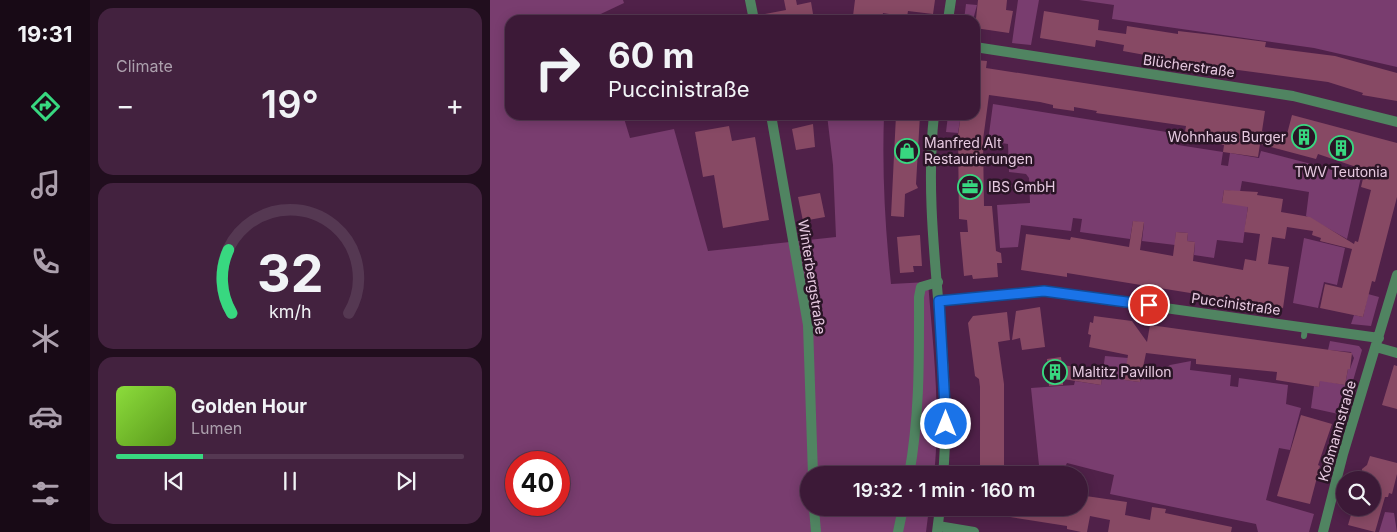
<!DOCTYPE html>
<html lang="en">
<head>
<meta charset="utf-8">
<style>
  body { margin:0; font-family:Inter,sans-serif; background:#43223f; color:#f1f3f6; height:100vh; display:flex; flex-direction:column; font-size:19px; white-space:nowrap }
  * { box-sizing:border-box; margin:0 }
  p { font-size:16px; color:#aca0ad }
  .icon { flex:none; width:28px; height:28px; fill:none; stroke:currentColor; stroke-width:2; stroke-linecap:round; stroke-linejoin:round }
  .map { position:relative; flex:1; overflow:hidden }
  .drawer { display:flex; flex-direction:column; gap:8px; padding:8px; background:#210e1e; width:400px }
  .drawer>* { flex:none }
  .top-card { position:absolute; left:15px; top:15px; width:475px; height:105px; border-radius:15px; box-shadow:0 2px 12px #0003,0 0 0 1px #553852; background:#3c1937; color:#f1f3f6; overflow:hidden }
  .controls { position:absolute; left:846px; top:471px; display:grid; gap:10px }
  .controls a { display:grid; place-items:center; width:45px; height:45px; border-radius:50%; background:#3c1937; box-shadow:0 2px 12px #0003,0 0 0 1px #553852; font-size:25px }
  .speed { position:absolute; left:15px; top:451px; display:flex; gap:10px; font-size:25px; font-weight:700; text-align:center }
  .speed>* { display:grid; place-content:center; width:65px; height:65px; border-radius:50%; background:#3c1937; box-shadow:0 2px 12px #0003,0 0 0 1px #553852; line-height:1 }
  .speed .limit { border:8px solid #d22; background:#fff; color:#111 }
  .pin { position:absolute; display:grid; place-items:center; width:42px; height:42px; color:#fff; margin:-21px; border:2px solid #fff; border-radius:50%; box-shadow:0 1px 5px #0007 }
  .me { position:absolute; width:55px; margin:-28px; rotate:0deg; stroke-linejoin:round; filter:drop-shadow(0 0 4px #0008) }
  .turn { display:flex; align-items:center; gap:18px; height:105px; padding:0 20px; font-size:22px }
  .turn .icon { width:65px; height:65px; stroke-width:2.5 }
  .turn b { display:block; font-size:35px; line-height:42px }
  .big { font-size:38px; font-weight:600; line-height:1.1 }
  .drawer .tile { flex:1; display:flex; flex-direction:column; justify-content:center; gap:8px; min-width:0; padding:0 18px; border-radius:15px; background:#43223f }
  .drawer .dial { align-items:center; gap:0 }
  .dial svg { height:130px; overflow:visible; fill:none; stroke:#553852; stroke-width:7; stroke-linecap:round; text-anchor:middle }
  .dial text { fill:#f1f3f6; stroke:none }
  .song { display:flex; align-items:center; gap:15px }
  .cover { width:60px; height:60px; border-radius:8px; background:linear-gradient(135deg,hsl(90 70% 55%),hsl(90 70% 35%)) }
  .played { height:5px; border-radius:2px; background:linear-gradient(90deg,#38d880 25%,#553852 25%) }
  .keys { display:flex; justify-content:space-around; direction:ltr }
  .heat { display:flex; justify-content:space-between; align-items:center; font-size:28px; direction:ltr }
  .trip { position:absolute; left:310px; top:466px; width:288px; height:50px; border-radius:25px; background:#3c1937; box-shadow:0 2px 12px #0003,0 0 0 1px #553852; font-weight:600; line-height:50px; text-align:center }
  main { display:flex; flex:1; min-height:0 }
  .tab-bar { display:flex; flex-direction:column; width:90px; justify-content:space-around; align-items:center; background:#180a16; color:#aca0ad }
  .tab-bar .icon { width:35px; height:35px }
  .tab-bar .current { color:#38d880 }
  .tab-bar b { font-size:22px; color:#f1f3f6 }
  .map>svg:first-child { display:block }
</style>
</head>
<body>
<main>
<nav class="tab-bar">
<b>19:31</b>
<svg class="icon current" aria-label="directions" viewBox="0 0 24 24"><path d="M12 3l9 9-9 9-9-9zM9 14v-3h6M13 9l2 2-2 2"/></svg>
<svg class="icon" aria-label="music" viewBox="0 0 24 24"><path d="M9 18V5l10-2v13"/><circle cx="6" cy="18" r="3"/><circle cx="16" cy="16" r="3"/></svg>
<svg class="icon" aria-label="phone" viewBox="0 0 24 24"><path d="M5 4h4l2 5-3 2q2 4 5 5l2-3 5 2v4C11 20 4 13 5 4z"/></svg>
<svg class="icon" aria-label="climate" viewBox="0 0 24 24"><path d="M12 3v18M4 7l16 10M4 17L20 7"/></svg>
<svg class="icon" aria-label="car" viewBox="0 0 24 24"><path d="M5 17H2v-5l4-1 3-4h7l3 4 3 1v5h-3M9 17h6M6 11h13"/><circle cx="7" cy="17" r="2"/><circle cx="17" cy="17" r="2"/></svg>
<svg class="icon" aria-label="filters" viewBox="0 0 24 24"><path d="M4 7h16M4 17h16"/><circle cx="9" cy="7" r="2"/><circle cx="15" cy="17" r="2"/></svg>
</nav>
<section class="drawer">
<div class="tile"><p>Climate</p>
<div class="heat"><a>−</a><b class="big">19°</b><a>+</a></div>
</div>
<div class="tile dial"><svg viewBox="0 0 100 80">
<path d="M14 69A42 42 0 1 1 86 69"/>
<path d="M14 69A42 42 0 0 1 12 30" stroke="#38d880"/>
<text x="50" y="56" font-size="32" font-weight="700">32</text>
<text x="50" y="72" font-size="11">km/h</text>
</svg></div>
<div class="tile">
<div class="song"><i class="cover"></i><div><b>Golden Hour</b><p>Lumen</p></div></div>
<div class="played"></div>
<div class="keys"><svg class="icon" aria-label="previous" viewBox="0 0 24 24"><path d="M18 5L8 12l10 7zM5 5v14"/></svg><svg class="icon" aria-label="pause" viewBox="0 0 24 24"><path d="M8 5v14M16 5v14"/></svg><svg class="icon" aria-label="next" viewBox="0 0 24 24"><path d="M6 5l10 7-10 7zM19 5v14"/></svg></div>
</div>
</section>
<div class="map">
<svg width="907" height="532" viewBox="0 0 907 532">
  <rect width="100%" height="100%" fill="#502149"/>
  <path fill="#793d6f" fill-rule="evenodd" d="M 0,0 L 133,0 L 134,3 L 98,20 L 20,20 L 20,115 L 133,115 L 140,138 L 184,129 L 218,251 L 346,237 L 343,165 L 337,115 L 394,115 C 392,172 395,227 401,284 L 438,282 C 443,346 451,411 444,475 L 319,475 L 319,508 L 439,508 L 436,532 L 0,532 ZM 26,462 L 69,462 L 69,505 L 26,505 Z
    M 528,0 L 549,0 L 541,45 L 522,43 Z
    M 589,0 L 907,0 L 907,67 L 824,48 L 622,19 L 624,5 Z
    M 476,4 L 487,5 L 483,20 L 474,20 Z
    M 503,104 L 689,134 L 688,145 L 733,152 L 731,165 L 738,166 L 740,153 L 769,158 L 771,151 L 871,177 L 857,239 L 816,216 L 819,192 L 752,181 L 750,192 L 734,190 L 732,202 L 758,206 L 753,243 L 727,240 L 724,258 L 704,255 L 705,242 L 697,241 L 698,233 L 686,232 L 685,245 L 652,241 L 654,223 L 643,221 L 640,239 L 590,232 L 592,219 L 583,218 L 581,231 L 531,225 L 528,247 L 510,248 L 507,205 L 540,203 L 539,178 L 536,174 L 519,172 L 518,144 L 498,141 Z
    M 458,115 L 471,115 L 468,133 L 456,132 Z
    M 814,238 L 855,248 L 847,285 L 834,282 L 828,308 L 803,303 Z
    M 878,294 L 889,297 L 881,326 L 861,324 L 864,315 L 873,317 Z
    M 840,341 L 869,346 L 872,350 L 853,415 L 821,408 L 824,386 L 829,387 L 830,380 L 855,385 L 858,369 L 860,369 L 864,358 L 861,352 L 838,350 Z
    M 615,356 L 638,358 L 635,380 L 650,382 L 653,368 L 672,370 L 680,365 L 701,361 L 700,370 L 741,375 L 740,386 L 748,387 L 749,378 L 798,385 L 796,404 L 811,408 L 800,450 L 789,448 L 776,500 L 824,514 L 819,532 L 768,532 L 766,524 L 620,494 L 624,475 L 577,463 L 571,475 L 550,475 L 541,388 L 584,385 L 585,381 L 611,385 Z
    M 895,512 L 904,513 L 907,532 L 889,532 Z"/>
  <path fill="#874964" d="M 294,0 L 306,0 L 307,5 L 321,2 L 324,20 L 275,20 L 275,14 L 296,10 Z
    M 365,0 L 445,0 L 443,14 L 418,11 L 417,17 L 393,13 L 392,20 L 363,16 Z
    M 488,0 L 517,0 L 516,10 L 523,11 L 519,33 L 485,28 Z
    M 554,11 L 609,20 L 608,30 L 636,34 L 637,26 L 688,34 L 688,31 L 723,35 L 776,42 L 775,47 L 845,56 L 907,73 L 907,101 L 872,95 L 873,93 L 838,82 L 710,65 L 633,51 L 634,45 L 606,40 L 605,47 L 550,38 Z
    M 485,60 L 497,61 L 496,68 L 775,111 L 772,131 L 796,138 L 802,115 L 907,143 L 907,197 L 885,282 L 882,281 L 873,317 L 830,308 L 835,284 L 852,288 L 862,249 L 830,241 L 831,238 L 822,235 L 823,231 L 797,227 L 795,239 L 782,237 L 778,264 L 799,267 L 793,308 L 577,273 L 577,277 L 531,270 L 536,234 L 580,240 L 581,237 L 639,247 L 643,221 L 654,222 L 650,250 L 683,256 L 686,232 L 698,233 L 697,241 L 705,242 L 703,261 L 753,270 L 755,259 L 766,261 L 770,234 L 754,232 L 758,207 L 732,203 L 734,190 L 768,192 L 767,195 L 793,199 L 791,212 L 820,217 L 864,244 L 865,241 L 868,242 L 881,190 L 871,187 L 875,170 L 828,154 L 826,159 L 770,144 L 768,157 L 733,152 L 734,145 L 694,138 L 696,126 L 606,113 L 607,111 L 584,107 L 584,111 L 563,108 L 563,105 L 550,102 L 499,95 L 493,140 L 494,206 L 502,206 L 506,251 L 511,253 L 512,263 L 507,263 L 508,277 L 483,279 L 482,275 L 474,276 L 470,232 L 478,232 L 477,220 L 469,219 L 468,135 L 471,115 L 485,115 Z
    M 406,115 L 430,115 L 426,184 L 428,188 L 415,194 L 414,217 L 401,216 Z
    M 323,124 L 325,147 L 306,150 L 302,129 Z
    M 239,126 L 242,141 L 265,137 L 279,220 L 233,228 L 224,175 L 213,177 L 205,132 Z
    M 330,193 L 335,217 L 313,221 L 308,197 Z
    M 430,235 L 432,266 L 423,266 L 424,272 L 410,273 L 407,237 Z
    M 550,307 L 555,347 L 532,350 L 530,338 L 522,340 L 526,311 Z
    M 517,312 L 520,340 L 508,342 L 514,384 L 514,469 L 490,470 L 490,387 L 489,379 L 485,376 L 478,323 L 483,316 Z
    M 604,316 L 642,321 L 657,342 L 660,325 L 862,353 L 860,369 L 858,369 L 855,385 L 830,381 L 829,387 L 786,380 L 787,372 L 706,364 L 706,359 L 656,353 L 650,382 L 634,380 L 638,355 L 599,347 L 601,335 L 598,334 L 600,322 L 603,323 Z
    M 571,357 L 572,365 L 613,371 L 611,385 L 573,379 L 573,385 L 559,386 L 557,359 Z
    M 904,365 L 907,366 L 907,409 L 892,405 Z
    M 811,415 L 842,424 L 828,465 L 830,466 L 820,504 L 787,496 Z
    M 880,456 L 907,463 L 907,474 L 902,494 L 899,493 L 898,497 L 895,497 L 885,532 L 858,525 L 863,508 L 882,508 L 882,480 L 877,480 L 872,474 L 872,469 L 877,465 Z
    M 589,495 L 637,502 L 635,515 L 660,520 L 662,507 L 676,509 L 675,513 L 742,527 L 741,532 L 618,532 L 620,520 L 600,516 L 597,532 L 591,532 L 577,529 L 577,526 L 495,513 L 495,508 L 589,508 Z"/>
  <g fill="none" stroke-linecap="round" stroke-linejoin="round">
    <path stroke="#508461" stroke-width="6" d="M 814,336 L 815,328"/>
    <path stroke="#508461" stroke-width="10" d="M 260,0 L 264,20
      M 485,47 L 803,96 L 907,122
      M 281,115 L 318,325 L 323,475
      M 449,301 L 554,291 L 889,338
      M 886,347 L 907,353
      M 419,475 C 430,415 429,357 429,297 L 431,287 L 448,282
      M 324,508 L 326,532
      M 448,526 L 484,532
      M 408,532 L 413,508
      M 833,532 L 853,454 L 907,275"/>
    <path stroke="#508461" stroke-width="10" d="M 458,20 L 461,0
      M 444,115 C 431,235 464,355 453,475
      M 447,532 L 450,508"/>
  </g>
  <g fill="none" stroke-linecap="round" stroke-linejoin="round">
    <defs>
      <path id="route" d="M 456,424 L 449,301 L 554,291 L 659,305"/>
    </defs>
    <use href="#route" stroke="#114b97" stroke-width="12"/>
    <use href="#route" stroke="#1a73e8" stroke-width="9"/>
  </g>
  <defs>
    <symbol id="building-ring" viewBox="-11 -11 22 22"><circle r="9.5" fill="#2a1526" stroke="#38d880" stroke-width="1.5"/><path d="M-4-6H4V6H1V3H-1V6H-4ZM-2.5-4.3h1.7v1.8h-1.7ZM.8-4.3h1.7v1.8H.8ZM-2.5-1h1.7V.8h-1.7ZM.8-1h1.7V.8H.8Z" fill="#38d880"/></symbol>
    <symbol id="shop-ring" viewBox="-11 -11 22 22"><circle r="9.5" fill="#2a1526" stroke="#38d880" stroke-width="1.5"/><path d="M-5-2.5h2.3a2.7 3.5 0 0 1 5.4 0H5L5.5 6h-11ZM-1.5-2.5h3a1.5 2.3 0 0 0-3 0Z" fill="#38d880"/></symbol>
    <symbol id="office-ring" viewBox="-11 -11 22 22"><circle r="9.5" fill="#2a1526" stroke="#38d880" stroke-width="1.5"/><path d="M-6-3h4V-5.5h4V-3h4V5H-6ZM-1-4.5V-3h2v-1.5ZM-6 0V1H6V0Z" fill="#38d880"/></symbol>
  </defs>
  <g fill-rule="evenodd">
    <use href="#building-ring" x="800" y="123" width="28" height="28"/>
    <use href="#building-ring" x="837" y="134" width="28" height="28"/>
    <use href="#shop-ring" x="403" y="137" width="28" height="28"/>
    <use href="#office-ring" x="466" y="173" width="28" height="28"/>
    <use href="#building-ring" x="551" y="358" width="28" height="28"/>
  </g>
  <g text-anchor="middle" stroke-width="5" stroke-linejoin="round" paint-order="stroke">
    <g font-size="14" fill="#e7cae1" stroke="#2a1526">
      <text transform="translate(699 66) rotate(8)" y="5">Blücherstraße</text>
      <text transform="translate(322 277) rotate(81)" y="5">Winterbergstraße</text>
      <text transform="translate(746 304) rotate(8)" y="5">Puccinistraße</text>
      <text transform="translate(847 431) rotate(-74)" y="5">Koßmannstraße</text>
    </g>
    <g font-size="14" fill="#e7cae1" stroke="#2a1526" text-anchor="start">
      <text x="796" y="142" text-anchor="end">Wohnhaus Burger</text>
      <text x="434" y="148">Manfred Alt<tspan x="434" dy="16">Restaurierungen</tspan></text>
      <text x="851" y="177" text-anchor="middle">TWV Teutonia</text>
      <text x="498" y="192">IBS GmbH</text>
      <text x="582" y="377">Maltitz Pavillon</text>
    </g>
  </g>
</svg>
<div class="controls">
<a><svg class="icon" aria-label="search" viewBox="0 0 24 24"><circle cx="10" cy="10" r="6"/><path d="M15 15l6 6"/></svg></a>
</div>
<div class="speed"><div class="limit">40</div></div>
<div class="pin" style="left:659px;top:305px;background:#d93025"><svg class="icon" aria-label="arrive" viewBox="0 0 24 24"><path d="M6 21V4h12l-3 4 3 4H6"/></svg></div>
<svg class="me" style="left:456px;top:424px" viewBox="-20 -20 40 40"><circle r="17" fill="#1a73e8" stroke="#fff" stroke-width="3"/><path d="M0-11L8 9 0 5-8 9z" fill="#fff"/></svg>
<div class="trip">19:32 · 1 min · 160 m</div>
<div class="top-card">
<div class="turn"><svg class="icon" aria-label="right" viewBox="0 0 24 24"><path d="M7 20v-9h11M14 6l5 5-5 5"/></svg><div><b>60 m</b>Puccinistraße</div></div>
</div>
</div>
</main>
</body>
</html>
